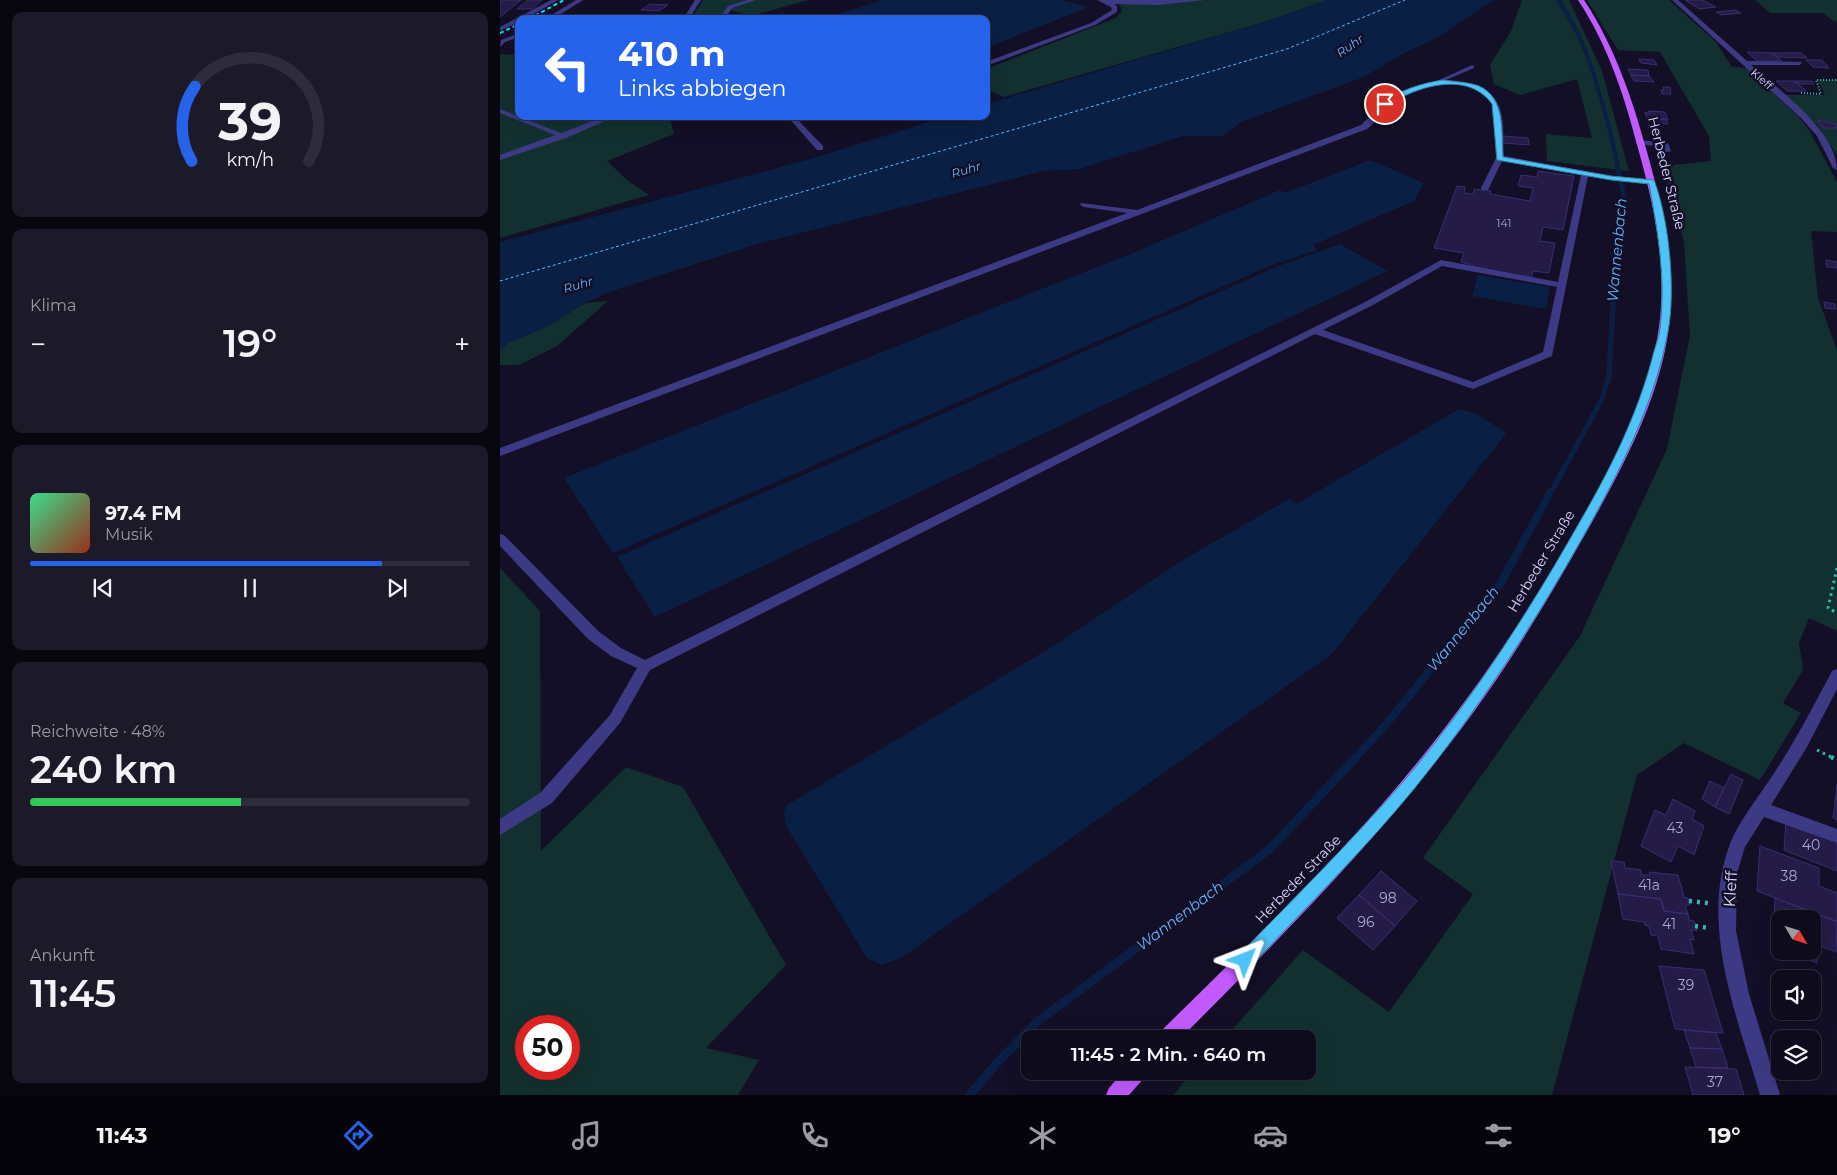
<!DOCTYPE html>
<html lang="de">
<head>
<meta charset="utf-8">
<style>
  body { margin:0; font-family:Montserrat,sans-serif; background:#1c1929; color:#f1f3f6; height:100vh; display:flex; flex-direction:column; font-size:19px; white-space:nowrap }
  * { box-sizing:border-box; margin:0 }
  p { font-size:16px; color:#9b9ba3 }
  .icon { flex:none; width:28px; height:28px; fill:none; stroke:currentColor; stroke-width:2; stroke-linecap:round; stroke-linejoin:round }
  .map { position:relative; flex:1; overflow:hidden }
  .drawer { display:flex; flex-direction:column; gap:12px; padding:12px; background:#08060f; width:500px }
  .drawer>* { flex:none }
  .hud { position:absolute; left:15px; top:15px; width:475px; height:105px; border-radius:10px; box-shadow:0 5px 20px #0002,0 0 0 1px #2e2b3b; background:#2563eb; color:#fff; overflow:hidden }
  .needle { width:32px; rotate:128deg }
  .tools { position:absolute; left:1271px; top:910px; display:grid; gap:10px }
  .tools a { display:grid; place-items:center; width:50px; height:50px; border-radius:10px; background:#0e0b1c; box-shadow:0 5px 20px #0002,0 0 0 1px #2e2b3b; font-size:25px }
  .speed { position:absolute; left:15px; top:1015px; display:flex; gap:10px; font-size:25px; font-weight:700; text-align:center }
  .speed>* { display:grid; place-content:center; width:65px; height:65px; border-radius:50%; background:#0e0b1c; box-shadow:0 5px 20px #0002,0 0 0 1px #2e2b3b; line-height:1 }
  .speed .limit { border:8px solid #d22; background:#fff; color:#111 }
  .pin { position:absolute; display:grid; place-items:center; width:42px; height:42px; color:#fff; margin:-21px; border:2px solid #fff; border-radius:50%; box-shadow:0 1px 5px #0007 }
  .me { position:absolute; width:55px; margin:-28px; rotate:45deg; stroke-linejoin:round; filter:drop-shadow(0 0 4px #0008) }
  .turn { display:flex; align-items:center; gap:18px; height:105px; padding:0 20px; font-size:22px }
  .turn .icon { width:65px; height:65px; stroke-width:2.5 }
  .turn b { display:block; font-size:35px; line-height:42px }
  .big { font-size:38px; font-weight:600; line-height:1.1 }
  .drawer .card { flex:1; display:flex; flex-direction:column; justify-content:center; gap:8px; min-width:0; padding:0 18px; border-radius:10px; background:#1c1929 }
  .drawer .dial { align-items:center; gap:0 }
  .dial svg { height:130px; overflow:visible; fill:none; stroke:#2e2b3b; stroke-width:7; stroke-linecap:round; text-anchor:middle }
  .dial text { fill:#f1f3f6; stroke:none }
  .song { display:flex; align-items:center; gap:15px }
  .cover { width:60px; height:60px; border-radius:8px; background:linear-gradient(135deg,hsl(150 70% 55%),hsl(10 70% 35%)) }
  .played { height:5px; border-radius:2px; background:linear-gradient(90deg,#2563eb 80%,#2e2b3b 80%) }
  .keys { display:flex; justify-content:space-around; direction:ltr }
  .heat { display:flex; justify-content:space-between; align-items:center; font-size:28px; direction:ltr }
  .charge { height:8px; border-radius:4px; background:linear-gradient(90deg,#34c759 48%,#2e2b3b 0) }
  .trip { position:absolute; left:521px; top:1030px; width:295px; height:50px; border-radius:10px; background:#0e0b1c; box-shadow:0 5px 20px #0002,0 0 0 1px #2e2b3b; font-weight:600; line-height:50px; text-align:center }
  .dock { display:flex; height:80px; justify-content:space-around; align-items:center; background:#06040b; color:#9b9ba3 }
  .dock .icon { width:35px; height:35px }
  .dock .selected { color:#2563eb }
  .dock b { font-size:22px; color:#f1f3f6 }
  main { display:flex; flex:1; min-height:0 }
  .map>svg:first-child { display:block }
</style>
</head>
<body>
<main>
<section class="drawer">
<div class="card dial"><svg viewBox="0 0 100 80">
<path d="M14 69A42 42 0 1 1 86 69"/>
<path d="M14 69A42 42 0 0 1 16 23" stroke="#2563eb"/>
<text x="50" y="56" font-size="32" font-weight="700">39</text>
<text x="50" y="72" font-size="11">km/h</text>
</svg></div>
<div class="card"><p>Klima</p>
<div class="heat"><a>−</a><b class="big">19°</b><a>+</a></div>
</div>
<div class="card">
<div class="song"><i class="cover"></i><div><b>97.4 FM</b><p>Musik</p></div></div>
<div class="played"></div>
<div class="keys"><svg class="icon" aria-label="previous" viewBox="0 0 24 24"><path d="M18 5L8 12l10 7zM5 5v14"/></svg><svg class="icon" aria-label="pause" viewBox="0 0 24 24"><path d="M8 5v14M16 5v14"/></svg><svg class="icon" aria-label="next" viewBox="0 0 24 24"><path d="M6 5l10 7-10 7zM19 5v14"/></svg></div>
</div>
<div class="card"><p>Reichweite · 48%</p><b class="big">240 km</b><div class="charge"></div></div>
<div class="card"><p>Ankunft</p><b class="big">11:45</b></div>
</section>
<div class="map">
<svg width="1337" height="1095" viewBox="0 0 1337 1095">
  <rect width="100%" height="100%" fill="#130f26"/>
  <path fill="#12302f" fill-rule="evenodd" d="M 203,0 L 308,0 L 251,16 L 230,10 L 213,19 L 191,19 Z
    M 618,0 L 827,0 L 768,21 L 504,97 L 486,89 L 486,69 L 616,18 L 622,11 Z
    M 1022,0 L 1069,0 L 1102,71 L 1129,171 L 1047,161 L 1046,134 L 1092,138 L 1077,79 L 1020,95 L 994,84 L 990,65 L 1011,31 Z
    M 1087,0 L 1169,0 L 1216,42 L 1232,67 L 1247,68 L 1299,117 L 1309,130 L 1337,182 L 1337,232 L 1311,231 L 1318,298 L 1337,350 L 1337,631 L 1309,618 L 1299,643 L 1303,670 L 1283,703 L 1301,713 L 1260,780 L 1184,743 L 1137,775 L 1052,1095 L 673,1095 L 694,1071 L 808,1071 L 808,1039 L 724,1039 L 803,950 L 889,1012 L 973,894 L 923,858 L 1080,636 L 1167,449 L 1190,335 L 1184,242 L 1163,166 L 1211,161 L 1209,136 L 1160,52 L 1118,50 Z
    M 1255,0 L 1337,0 L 1337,22 L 1333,21 L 1323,13 L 1270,13 Z
    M 0,54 L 19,55 L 19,116 L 169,116 L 174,134 L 107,161 L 127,180 L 149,195 L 0,238 Z
    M 1318,80 L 1337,80 L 1337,155 L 1317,125 L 1285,95 L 1325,95 Z
    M 108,301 L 57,346 L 19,365 L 0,365 L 0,350 L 8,343 L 50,325 L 85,303 Z
    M 0,568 L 40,611 L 41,851 L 126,767 L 183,787 L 286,965 L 206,1048 L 259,1060 L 238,1095 L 0,1095 ZM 26,1026 L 69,1026 L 69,1069 L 26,1069 Z"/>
  <path fill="#0a1f44" d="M 383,0 L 561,0 L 589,7 L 486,48 L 486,19 L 323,19 Z
    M 827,0 L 994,0 L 937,38 L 906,52 L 864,77 L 741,122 L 722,136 L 683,136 L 579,169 L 543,171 L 254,245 L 112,291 L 85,303 L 50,325 L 8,343 L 0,350 L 0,242 L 314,158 L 447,116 L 486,116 L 486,104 L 768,21 Z
    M 870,160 L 924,183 L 914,201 L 813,245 L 817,250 L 772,265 L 113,553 L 64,478 L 635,252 L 780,190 L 785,193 Z
    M 840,244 L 888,271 L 155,617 L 117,557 L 776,267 Z
    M 978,275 L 1050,287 L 1046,309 L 972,296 Z
    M 959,409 L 975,413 L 1005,432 L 1005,435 L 831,655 L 401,958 L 381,965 L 367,958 L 286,826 L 284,813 L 287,805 L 555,645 L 686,558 L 789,499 L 796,504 Z"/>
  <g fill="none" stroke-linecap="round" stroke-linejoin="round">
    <path stroke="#0a1f44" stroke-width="4" d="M 1058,0 C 1086,39 1096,81 1109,127"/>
    <path stroke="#0a1f44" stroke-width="4.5" d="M 1109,126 L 1124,197 L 1114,288"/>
    <path stroke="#0a1f44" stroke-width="5.5" d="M 1050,494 L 1101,401 L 1109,377 L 1114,287"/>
    <path stroke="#0a1f44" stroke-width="8" d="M 855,758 L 883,728 L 999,586 L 1050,493"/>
    <path stroke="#0a1f44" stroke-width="9" d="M 470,1095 L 496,1064 L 537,1022 L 770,849 L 856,757"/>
    <path stroke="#62b6ff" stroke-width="1" stroke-dasharray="3 2.5" stroke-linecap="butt" d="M 0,281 L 787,49 L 905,0"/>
  </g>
  <path fill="#241b47" stroke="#3b2d73" d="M 0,0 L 21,0 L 0,17 Z
    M 42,0 L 32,9 L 17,9 L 28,0 Z
    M 1185,0 L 1202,0 L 1216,7 L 1199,9 Z
    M 150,4 L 168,5 L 159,11 L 141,10 Z
    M 1235,10 L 1241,13 L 1222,15 L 1216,12 Z
    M 1247,52 L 1272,53 L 1282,61 L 1257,61 Z
    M 1272,53 L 1301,53 L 1307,58 L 1278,57 Z
    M 1139,59 L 1154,60 L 1157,65 L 1141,63 Z
    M 1306,60 L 1322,60 L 1329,68 L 1313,67 Z
    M 1128,69 L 1148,70 L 1149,76 L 1131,75 Z
    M 1131,75 L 1149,76 L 1154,82 L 1134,81 Z
    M 1276,81 L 1294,81 L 1306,91 L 1287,91 Z
    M 1294,81 L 1312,81 L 1314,84 L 1299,84 Z
    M 1163,87 L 1170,87 L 1171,94 L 1162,94 L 1161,90 L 1164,90 Z
    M 1148,111 L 1165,112 L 1168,120 L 1147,118 L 1145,112 L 1149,113 Z
    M 1153,118 L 1166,119 L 1168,124 L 1154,123 Z
    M 1317,120 L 1336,124 L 1337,128 L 1324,128 Z
    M 1003,136 L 1028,138 L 1029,145 L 1003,143 Z
    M 1038,171 L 1074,176 L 1063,230 L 1043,227 L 1040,241 L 1055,243 L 1049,273 L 1033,271 L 1031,278 L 968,267 L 969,264 L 961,262 L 964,253 L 934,248 L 957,186 L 965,187 L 964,193 L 973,194 L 974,189 L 991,191 L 990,194 L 1030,201 L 1033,188 L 1018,186 L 1021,175 L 1037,177 Z
    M 1326,260 L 1337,262 L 1337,268 L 1327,267 Z
    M 1324,302 L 1335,304 L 1336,309 L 1325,308 Z
    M 1231,774 L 1243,780 L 1229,814 L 1215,807 Z
    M 1210,781 L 1224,788 L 1215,807 L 1202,799 Z
    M 1337,784 L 1337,820 L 1333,818 Z
    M 1173,799 L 1195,811 L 1192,819 L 1204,826 L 1194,855 L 1178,846 L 1171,862 L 1141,846 L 1155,810 L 1166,815 Z
    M 1286,821 L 1337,840 L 1337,871 L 1284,850 Z
    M 1260,846 L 1319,868 L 1319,886 L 1337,893 L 1337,922 L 1257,891 Z
    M 1111,861 L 1124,862 L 1125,868 L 1141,870 L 1141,875 L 1150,875 L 1149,872 L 1178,875 L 1184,897 L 1188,898 L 1190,905 L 1185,905 L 1188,914 L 1164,911 L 1161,899 L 1118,894 Z
    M 881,871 L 917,901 L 895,926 L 859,895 Z
    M 1118,894 L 1161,899 L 1164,911 L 1188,914 L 1189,920 L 1194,921 L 1197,931 L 1191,930 L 1194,940 L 1190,939 L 1194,954 L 1161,949 L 1158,936 L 1151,935 L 1149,926 L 1145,925 L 1144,922 L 1123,919 Z
    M 859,895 L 895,926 L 873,950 L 837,918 Z
    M 1275,898 L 1336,921 L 1337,952 L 1317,945 L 1317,963 L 1287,951 L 1312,951 L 1312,919 L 1280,919 L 1280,948 L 1273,946 Z
    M 1159,966 L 1204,970 L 1223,1033 L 1175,1029 Z
    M 1184,1030 L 1216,1033 L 1222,1049 L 1190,1048 Z
    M 1190,1048 L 1222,1049 L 1228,1068 L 1196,1067 Z
    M 1185,1067 L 1236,1069 L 1244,1095 L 1193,1095 Z"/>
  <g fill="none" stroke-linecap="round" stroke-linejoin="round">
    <path stroke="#2fb8b0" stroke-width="2" stroke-dasharray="1 2" stroke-linecap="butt" d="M 1301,93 L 1321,94 L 1316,80 L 1337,80"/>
    <path stroke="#2fb8b0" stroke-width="3" stroke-dasharray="2.5 4" stroke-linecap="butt" d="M 1337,568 L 1328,608 L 1337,613
      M 1317,750 L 1333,758"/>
    <path stroke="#2fb8b0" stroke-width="4.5" stroke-dasharray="3 5" stroke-linecap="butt" d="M 1331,757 L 1337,760
      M 1189,901 L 1208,903
      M 1195,926 L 1209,928"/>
    <path fill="#3d3a85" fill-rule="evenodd" d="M 51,0 L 58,0 L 25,19 L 19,19 L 19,22 L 0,31 L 0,27 Z
      M 76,0 L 83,0 L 53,19 L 45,19 Z
      M 195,0 L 201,0 L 189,19 L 183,19 Z
      M 247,0 L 256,0 L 232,8 L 225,19 L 219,19 L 228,6 Z
      M 597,0 L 705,0 L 658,5 L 614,4 L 617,6 L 617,12 L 595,25 L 486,66 L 486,62 L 591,23 L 612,10 L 611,7 Z
      M 1172,0 L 1178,0 L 1247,61 L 1302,62 L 1300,65 L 1251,65 C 1279,90 1337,131 1337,170 L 1333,168 L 1317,136 L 1301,118 Z
      M 19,33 L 19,37 L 5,42 L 0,47 L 1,40 Z
      M 972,65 L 974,66 L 974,68 L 946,80 C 958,80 969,82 980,87 C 1009,102 1002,129 1004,156 L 1111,176 L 1152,180 L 1156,182 L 1152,184 L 1088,176 L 1052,356 L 973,389 L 815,334 L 150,670 L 120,723 L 52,803 L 0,835 L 0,819 L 40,793 L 110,715 L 137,668 L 111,656 L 88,639 L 0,546 L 0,534 L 4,535 L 98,631 L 121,648 L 145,660 L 867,301 L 941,260 L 1058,282 L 1081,175 L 1002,161 L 988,190 L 982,190 L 981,188 L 996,158 L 993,104 C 972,74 923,82 897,99 C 885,107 879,120 867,129 L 0,456 L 0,448 L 627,213 L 584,207 L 580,205 L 581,203 L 637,210 L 861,125 L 887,100 L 901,91 L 937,81 ZM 942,266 L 1057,287 L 1043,352 L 973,382 L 823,330 L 873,305 Z
      M 0,109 L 61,133 L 106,116 L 116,116 L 66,138 L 0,160 L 0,155 L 55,135 L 0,113 Z
      M 183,116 L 195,116 L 183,120 Z
      M 287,116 L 294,116 L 323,146 L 323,150 L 317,150 Z
      M 1138,140 L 1168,143 L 1171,151 L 1164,153 L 1162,147 L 1138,144 Z
      M 1337,669 L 1337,689 L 1307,747 L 1271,805 L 1337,829 L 1337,843 L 1264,817 L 1245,847 L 1237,873 L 1236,931 L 1249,994 L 1280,1095 L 1260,1095 C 1237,1016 1199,925 1230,844 C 1238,822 1263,791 1276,770 C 1297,738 1314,705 1332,671 Z"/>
    <path fill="#c25bff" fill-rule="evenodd" d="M 1078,0 L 1084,0 C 1115,47 1132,98 1147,152 C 1163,209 1176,267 1169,327 C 1160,397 1125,463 1091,524 C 1045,606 996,687 937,760 C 859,859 769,949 680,1039 L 658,1039 L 660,1032 C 753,940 848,850 929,748 C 985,678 1034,603 1079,524 C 1113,463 1149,398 1159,327 C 1167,268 1155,209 1139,152 C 1125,98 1109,47 1078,0 Z
      M 624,1071 L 646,1071 L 644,1078 L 629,1095 L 606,1095 L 609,1088 Z"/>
    <path stroke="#00e5ff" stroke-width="2" stroke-dasharray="4 3" stroke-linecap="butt" d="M 29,19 L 64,0
      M 0,33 L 19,24"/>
  </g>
  <path fill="#4fc3f7" stroke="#337fa1" d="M 943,80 C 954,82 968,82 979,86 C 1006,98 1001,132 1003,157 L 1111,176 L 1154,180 C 1169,219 1176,290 1168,331 C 1155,404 1119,472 1084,535 C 1034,624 978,710 914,789 C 863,851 806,907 751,966 L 745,968 L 740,966 L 737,960 L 740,954 C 795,897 851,842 903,782 C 972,701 1030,610 1082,518 C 1111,468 1137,415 1152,359 C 1154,349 1159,339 1160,329 C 1166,279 1158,232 1149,184 L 1111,180 L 997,160 L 992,104 C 968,70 916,86 887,106 L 882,104 C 898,90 923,83 943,80 Z"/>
  <g text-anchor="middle" stroke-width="5" stroke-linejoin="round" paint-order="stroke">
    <g font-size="11" fill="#d9d4ff" stroke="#130f26">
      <text transform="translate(1262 79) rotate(42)" y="4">Kleff</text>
    </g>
    <g font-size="11" fill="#aca6d1">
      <text x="1004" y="227">141</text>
    </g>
    <g font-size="12" font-style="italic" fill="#62b6ff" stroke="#130f26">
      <text transform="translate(850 46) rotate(-35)" y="4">Ruhr</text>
      <text transform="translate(466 170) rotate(-16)" y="4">Ruhr</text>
      <text transform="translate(78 285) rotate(-16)" y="4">Ruhr</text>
    </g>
    <g font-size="14" fill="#d9d4ff" stroke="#130f26">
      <text transform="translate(1167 173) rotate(76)" y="5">Herbeder Straße</text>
      <text transform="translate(1041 561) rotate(-59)" y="5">Herbeder Straße</text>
      <text transform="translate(798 879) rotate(-46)" y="5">Herbeder Straße</text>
    </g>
    <g font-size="14" fill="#aca6d1">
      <text x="1175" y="833">43</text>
      <text x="1311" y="850">40</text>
      <text x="1289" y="881">38</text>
      <text x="1149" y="890">41a</text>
      <text x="888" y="903">98</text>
      <text x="866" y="927">96</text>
      <text x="1169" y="929">41</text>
      <text x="1186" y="990">39</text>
      <text x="1215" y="1087">37</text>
    </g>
    <g font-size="15" font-style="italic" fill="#62b6ff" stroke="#130f26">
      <text transform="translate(1117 250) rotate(-85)" y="5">Wannenbach</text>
      <text transform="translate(963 629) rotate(-51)" y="5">Wannenbach</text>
      <text transform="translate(680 916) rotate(-37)" y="5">Wannenbach</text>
    </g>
    <g font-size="16" fill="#d9d4ff" stroke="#130f26">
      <text transform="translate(1230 889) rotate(-86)" y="6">Kleff</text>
    </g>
  </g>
</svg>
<div class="tools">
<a><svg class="needle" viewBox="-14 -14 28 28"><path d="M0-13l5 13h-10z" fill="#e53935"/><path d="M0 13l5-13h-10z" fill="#9b9ba3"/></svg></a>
<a><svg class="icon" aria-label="sound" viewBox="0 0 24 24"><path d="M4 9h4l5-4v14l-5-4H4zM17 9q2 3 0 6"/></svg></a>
<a><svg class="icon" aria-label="layers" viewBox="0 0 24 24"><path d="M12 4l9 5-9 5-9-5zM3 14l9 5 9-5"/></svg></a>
</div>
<div class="speed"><div class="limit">50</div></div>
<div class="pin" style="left:885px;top:104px;background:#d93025"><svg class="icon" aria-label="arrive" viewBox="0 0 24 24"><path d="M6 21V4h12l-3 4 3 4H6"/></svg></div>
<svg class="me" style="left:745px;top:960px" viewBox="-20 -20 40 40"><path d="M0-17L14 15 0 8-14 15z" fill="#4fc3f7" stroke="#fff" stroke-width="4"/></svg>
<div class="trip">11:45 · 2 Min. · 640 m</div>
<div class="hud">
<div class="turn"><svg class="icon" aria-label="left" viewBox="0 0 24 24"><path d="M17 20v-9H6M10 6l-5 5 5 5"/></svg><div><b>410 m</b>Links abbiegen</div></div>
</div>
</div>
</main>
<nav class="dock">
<b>11:43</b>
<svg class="icon selected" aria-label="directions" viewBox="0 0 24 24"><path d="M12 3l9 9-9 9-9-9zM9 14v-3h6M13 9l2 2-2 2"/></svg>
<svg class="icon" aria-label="music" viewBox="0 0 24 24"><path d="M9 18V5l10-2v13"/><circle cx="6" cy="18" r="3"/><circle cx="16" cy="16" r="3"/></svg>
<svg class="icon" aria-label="phone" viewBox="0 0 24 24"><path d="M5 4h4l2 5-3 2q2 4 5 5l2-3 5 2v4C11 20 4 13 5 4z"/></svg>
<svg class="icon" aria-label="climate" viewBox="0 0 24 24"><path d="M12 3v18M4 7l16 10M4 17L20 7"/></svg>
<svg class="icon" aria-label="car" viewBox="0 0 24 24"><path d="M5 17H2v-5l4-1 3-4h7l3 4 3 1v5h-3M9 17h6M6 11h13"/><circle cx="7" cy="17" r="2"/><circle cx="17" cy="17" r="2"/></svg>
<svg class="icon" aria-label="filters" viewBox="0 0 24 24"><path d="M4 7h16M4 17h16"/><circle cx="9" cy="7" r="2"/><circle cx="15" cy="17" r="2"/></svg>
<b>19°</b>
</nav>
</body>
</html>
